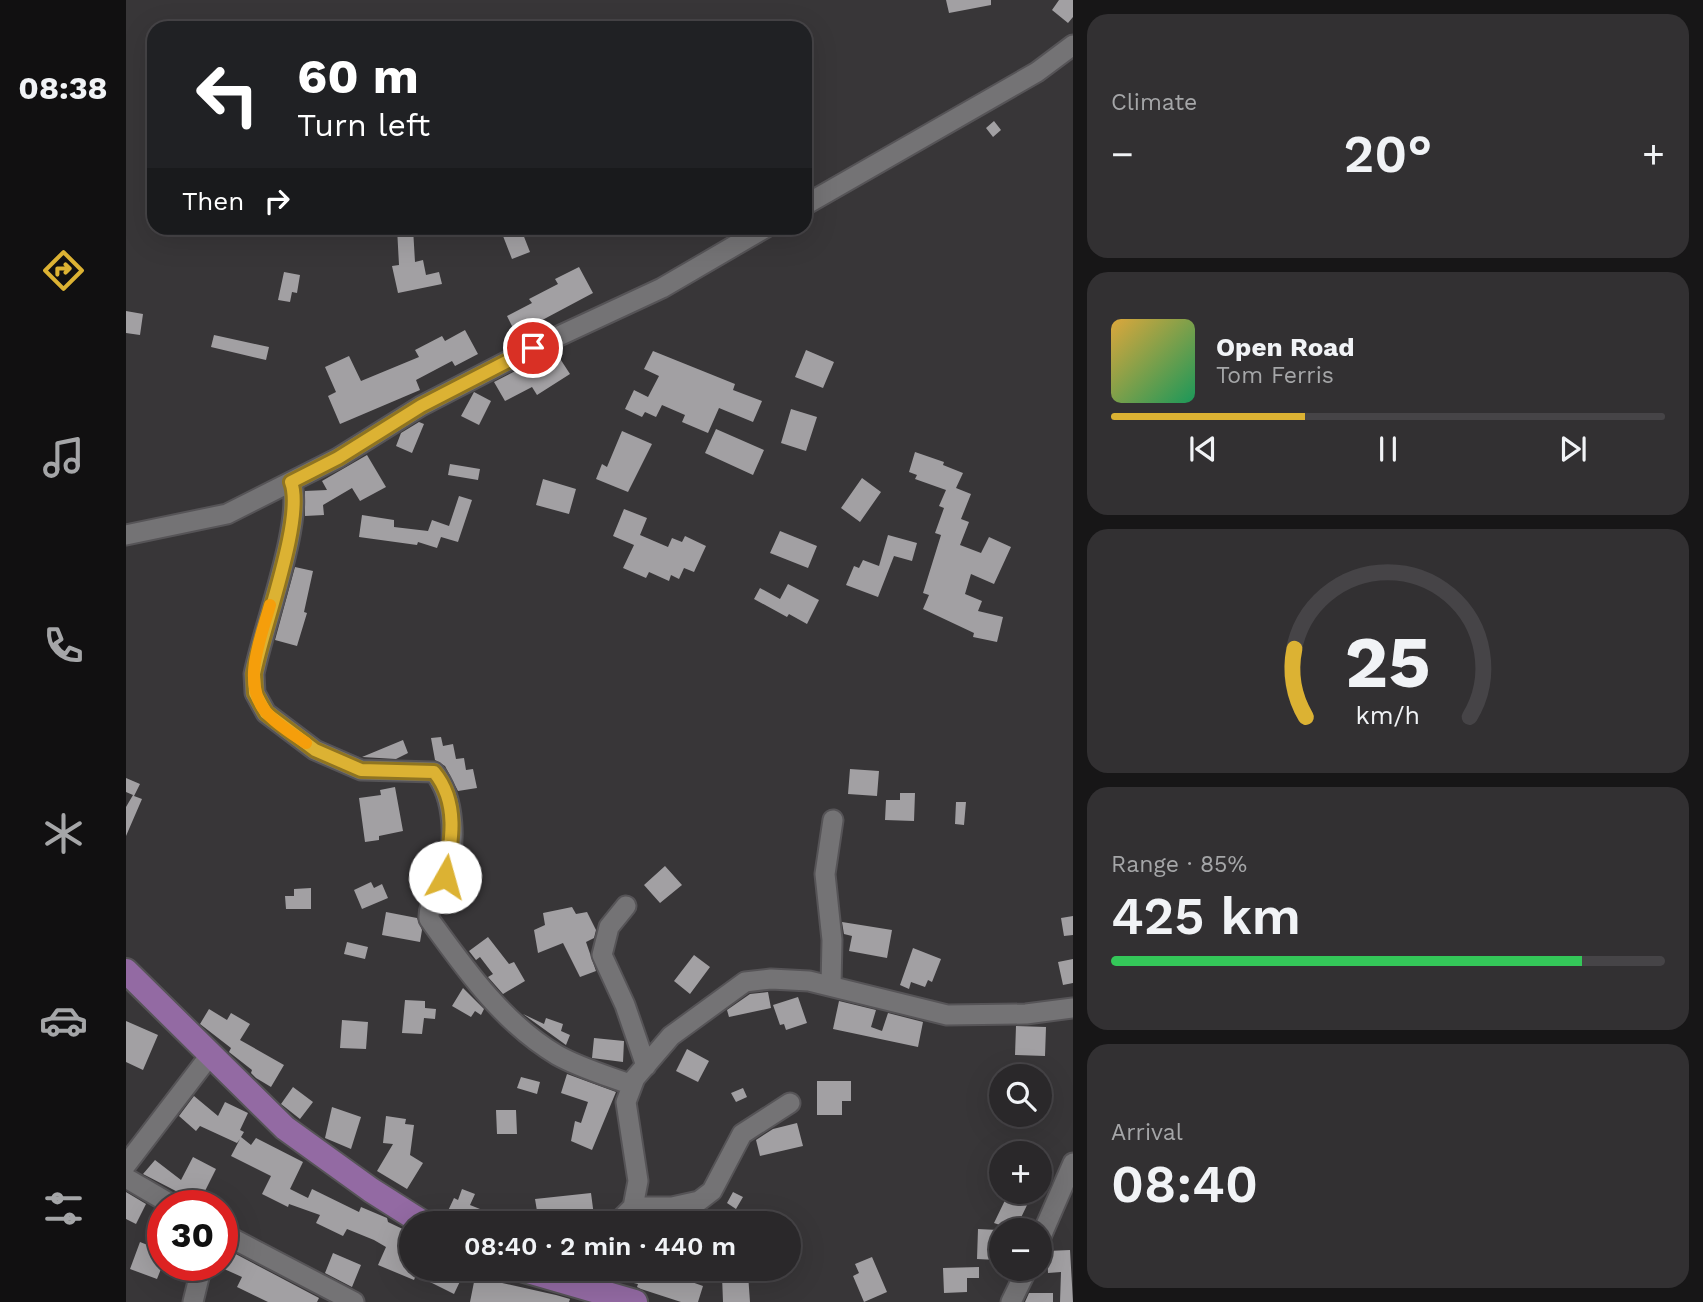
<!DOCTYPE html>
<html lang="en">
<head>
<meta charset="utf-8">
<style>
  body { margin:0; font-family:"Work Sans",sans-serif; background:#323032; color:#f1f3f6; height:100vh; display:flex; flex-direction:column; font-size:26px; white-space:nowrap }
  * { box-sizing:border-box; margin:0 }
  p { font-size:23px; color:#a5a6a8 }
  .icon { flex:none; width:38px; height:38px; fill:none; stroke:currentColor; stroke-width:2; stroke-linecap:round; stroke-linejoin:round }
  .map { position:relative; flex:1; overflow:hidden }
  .details { display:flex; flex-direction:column; gap:14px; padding:14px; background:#171617; width:630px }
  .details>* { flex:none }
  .hud { position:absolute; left:21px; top:21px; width:665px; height:214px; border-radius:21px; box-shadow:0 7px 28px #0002,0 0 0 2px #464447; background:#202124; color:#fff; overflow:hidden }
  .buttons { position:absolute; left:863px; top:1064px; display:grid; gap:14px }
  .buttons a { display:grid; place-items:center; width:63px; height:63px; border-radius:50%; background:#2a282a; box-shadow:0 7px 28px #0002,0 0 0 2px #464447; font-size:35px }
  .speed { position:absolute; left:21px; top:1190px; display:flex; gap:14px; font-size:35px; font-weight:700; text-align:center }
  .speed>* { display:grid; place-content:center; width:91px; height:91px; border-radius:50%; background:#2a282a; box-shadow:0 7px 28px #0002,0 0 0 2px #464447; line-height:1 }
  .speed .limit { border:10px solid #d22; background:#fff; color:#111 }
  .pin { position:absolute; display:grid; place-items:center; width:60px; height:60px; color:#fff; margin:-30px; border:4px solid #fff; border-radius:50%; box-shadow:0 2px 7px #0007 }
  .me { position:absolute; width:77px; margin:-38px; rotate:7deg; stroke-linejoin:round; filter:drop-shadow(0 0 5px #0008) }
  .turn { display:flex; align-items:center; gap:24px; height:147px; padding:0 35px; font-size:32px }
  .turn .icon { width:91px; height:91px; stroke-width:2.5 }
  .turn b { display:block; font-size:49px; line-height:60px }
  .then { display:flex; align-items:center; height:66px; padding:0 35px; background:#0003; gap:14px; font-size:26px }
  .big { font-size:52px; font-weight:600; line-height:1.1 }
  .details .tile { flex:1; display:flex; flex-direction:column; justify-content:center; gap:10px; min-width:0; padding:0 24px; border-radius:21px; background:#323032 }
  .details .dial { align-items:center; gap:0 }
  .dial svg { height:182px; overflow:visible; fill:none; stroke:#464447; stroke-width:7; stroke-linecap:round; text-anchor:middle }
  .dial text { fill:#f1f3f6; stroke:none }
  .song { display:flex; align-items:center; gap:21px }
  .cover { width:84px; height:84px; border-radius:10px; background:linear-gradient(135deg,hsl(40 70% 55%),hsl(150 70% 35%)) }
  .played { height:7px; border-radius:4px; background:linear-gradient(90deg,#dcb233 35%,#464447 35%) }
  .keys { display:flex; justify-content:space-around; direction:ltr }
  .heat { display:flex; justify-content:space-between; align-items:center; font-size:38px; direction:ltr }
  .charge { height:10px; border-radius:5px; background:linear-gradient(90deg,#34c759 85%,#464447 0) }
  .trip { position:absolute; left:273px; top:1211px; width:402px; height:70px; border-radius:35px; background:#2a282a; box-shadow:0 7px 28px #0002,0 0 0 2px #464447; font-weight:600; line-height:70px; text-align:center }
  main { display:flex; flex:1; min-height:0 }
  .tab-bar { display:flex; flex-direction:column; width:126px; justify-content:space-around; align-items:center; background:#111011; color:#a5a6a8 }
  .tab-bar .icon { width:49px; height:49px }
  .tab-bar .active { color:#dcb233 }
  .tab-bar b { font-size:32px; color:#f1f3f6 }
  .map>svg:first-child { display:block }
</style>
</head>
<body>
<main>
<nav class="tab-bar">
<b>08:38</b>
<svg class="icon active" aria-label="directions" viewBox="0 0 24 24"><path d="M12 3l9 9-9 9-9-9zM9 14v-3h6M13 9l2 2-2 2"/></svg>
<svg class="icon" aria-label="music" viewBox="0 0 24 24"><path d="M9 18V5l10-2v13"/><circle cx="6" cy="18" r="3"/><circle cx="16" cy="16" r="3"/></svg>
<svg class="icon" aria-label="phone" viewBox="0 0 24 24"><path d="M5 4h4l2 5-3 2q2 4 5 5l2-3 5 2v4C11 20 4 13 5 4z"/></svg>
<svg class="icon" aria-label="climate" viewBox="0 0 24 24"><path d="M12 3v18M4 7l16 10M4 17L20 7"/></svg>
<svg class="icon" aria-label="car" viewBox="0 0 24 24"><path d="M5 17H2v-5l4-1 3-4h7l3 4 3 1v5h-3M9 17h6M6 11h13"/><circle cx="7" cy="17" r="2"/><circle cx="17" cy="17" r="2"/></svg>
<svg class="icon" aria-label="filters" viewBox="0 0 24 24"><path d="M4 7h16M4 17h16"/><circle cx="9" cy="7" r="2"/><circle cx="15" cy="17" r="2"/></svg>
</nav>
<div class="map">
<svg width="947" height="1302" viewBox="0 0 947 1302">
  <rect width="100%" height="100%" fill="#383638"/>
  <path fill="#a2a0a3" d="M 820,0 L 865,0 L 865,5 L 823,13 Z
    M 933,0 L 947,0 L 947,17 L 942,23 L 926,10 Z
    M 868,121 L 875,130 L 867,137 L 860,128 Z
    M 271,228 L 287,228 L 289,262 L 297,260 L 300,275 L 313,272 L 316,284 L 272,293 L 266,266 L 273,265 Z
    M 395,229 L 404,252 L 386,259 L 377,236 Z
    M 453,267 L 467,293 L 390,334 L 381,316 L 406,303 L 403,299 L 432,284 L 429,279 Z
    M 158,272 L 174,275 L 171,293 L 166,292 L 164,302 L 152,300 Z
    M 0,311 L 17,314 L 14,335 L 0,333 Z
    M 339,330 L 352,354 L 329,366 L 326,361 L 290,380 L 294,390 L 214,424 L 202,396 L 210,392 L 199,367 L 223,356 L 235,381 L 293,357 L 289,350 L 316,336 L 319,341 Z
    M 88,335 L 143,347 L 140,360 L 85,347 Z
    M 680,350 L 708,362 L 697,388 L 669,377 Z
    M 527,351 L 609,384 L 607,390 L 636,401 L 627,422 L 593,408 L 582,433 L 556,422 L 559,415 L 536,405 L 530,417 L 519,412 L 516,417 L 499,409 L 508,390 L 522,397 L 533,376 L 518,369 Z
    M 431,354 L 444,374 L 411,395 L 406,387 L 379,401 L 368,382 L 395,368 L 398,375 Z
    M 348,392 L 365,401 L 353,425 L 335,416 Z
    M 665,409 L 691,417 L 680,451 L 655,443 Z
    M 293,422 L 298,424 L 286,453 L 270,446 L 275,433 Z
    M 590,429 L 638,450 L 627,475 L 579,453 Z
    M 496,431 L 526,444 L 502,492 L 470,479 L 476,464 L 481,467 Z
    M 789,452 L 818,462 L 817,465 L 837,473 L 830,488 L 845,494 L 835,519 L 843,522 L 834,545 L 855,553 L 863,537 L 885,547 L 868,584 L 845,574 L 839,594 L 856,601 L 852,611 L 877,617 L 871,642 L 847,637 L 848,633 L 797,609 L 803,595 L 797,593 L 815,535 L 809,533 L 818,508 L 813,506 L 820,490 L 789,479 L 791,475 L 783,472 Z
    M 241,455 L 260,487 L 234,501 L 226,488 L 197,505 L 198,515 L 179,516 L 179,491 L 201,490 L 196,481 Z
    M 324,464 L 354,469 L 352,480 L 322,475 Z
    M 736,478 L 755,492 L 734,522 L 715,508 Z
    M 417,479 L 450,489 L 443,514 L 410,505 Z
    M 333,496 L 346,500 L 332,542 L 315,537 L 311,548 L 292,542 L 291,545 L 233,537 L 236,515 L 268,520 L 268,527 L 302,531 L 306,520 L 323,526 Z
    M 498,509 L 521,518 L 514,535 L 542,547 L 546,538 L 556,542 L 559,536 L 580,546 L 568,572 L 558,568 L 553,579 L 545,575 L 543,581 L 523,572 L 520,578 L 497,568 L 508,545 L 487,536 Z
    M 654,531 L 691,546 L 682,568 L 644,553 Z
    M 762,535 L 791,543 L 786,561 L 768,556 L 752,597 L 720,585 L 728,566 L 733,568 L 737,560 L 753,566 Z
    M 169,567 L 187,571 L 178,612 L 181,613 L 171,646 L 149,640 Z
    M 662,584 L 693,600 L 681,624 L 663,614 L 661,617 L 628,599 L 634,588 L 654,599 Z
    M 315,737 L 317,746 L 327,744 L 330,759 L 338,758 L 340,770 L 347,769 L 351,788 L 332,791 L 319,766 L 309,760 L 305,738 Z
    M 277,740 L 282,753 L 270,759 L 236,757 Z
    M 724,769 L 753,771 L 751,796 L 722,794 Z
    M 0,778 L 14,784 L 8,796 L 16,799 L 0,836 L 0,807 L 7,795 L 0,792 Z
    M 269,787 L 277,831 L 253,836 L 253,840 L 239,842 L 233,798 L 255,795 L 254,790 Z
    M 774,793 L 789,793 L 788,821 L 759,820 L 760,800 L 774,800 Z
    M 830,802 L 840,802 L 838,825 L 829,824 Z
    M 539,866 L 556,885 L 534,903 L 518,885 Z
    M 245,882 L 248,888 L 256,884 L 262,898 L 236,909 L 228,890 Z
    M 185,888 L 185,909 L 160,909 L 159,896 L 168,896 L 168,889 Z
    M 446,907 L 450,914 L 461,912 L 470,930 L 468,938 L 460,942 L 470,971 L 454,977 L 437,943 L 412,953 L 408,930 L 419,925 L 417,913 Z
    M 260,912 L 291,918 L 296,930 L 294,942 L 256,935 Z
    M 947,916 L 947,935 L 938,936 L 935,918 Z
    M 716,922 L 766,930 L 761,958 L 723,951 L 726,936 L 718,934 Z
    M 362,937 L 383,964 L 388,962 L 399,981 L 377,994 L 362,977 L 367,974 L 354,957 L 350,960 L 343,951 Z
    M 221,942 L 242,947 L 239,959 L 218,954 Z
    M 787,948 L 815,959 L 806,982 L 802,980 L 799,987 L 785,982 L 783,989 L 774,985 Z
    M 568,955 L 584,967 L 564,994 L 548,981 Z
    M 947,959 L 947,983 L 937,985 L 932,962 Z
    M 337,988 L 358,1009 L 355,1015 L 349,1011 L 345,1017 L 326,1006 Z
    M 642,992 L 645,1008 L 603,1017 L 601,1010 L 624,994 Z
    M 672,997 L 681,1023 L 660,1030 L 658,1024 L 654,1025 L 647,1005 Z
    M 279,1000 L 299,1001 L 299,1008 L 310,1009 L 309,1019 L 298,1018 L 296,1034 L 276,1033 Z
    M 713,1001 L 750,1010 L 745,1027 L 756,1031 L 762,1013 L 797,1022 L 792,1047 L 707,1029 Z
    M 83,1009 L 101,1020 L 105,1013 L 124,1024 L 114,1040 L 158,1065 L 145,1087 L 130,1078 L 125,1073 L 126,1070 L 103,1052 L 105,1048 L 74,1024 Z
    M 397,1014 L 418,1024 L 420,1018 L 437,1024 L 435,1031 L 444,1035 L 440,1045 Z
    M 216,1020 L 242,1022 L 240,1049 L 214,1048 Z
    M 0,1021 L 32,1035 L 17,1070 L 0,1062 Z
    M 890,1026 L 920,1027 L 919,1056 L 889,1055 Z
    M 468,1038 L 498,1041 L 497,1062 L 466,1058 Z
    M 561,1049 L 583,1061 L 572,1082 L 550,1071 Z
    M 441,1074 L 490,1092 L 466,1150 L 445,1141 L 449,1121 L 455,1123 L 462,1102 L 435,1093 Z
    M 395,1077 L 414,1082 L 411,1094 L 391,1088 Z
    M 691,1081 L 725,1081 L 725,1101 L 716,1101 L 716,1115 L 691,1115 Z
    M 167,1087 L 187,1102 L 174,1119 L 155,1104 Z
    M 617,1088 L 621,1097 L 610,1102 L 605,1093 Z
    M 68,1096 L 92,1116 L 99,1102 L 122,1113 L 114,1130 L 118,1132 L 115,1137 L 125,1145 L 130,1138 L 177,1162 L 164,1189 L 182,1198 L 186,1189 L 233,1212 L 235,1207 L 261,1218 L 262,1222 L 285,1233 L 285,1269 L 329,1269 L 338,1273 L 328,1294 L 290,1275 L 288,1280 L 252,1265 L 260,1247 L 248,1240 L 221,1229 L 217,1236 L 190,1223 L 194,1215 L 163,1204 L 162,1207 L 136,1194 L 145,1176 L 105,1156 L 114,1139 L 111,1143 L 74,1126 L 70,1131 L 53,1116 Z
    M 206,1107 L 235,1117 L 225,1149 L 199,1138 Z
    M 370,1110 L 390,1110 L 391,1134 L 371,1134 Z
    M 260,1116 L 280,1119 L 279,1124 L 288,1125 L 284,1155 L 297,1163 L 281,1189 L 251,1171 L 267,1144 L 257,1143 Z
    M 671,1123 L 677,1146 L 634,1156 L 630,1140 L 647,1129 Z
    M 67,1157 L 90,1169 L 73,1203 L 17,1174 L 29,1160 L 55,1180 Z
    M 336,1189 L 349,1194 L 344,1205 L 389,1223 L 340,1223 L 321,1213 L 328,1198 L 332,1200 Z
    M 0,1192 L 20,1204 L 10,1224 L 0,1219 Z
    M 607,1192 L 617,1197 L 610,1209 L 601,1203 Z
    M 883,1192 L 903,1201 L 889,1230 L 868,1223 Z
    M 465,1193 L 468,1216 L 441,1219 L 442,1223 L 413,1223 L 409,1199 Z
    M 852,1229 L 872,1230 L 871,1260 L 851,1259 Z
    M 14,1242 L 37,1251 L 37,1264 L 31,1279 L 4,1269 Z
    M 944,1250 L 947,1302 L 934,1302 L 935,1272 L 922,1273 L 921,1251 Z
    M 104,1251 L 193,1298 L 191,1302 L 142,1302 L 111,1287 L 116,1277 L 96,1268 Z
    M 207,1253 L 235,1265 L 226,1287 L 199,1273 Z
    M 746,1257 L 761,1292 L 738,1302 L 727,1276 L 733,1273 L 729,1264 Z
    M 853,1267 L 853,1278 L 841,1278 L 841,1292 L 818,1293 L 817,1268 Z
    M 466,1269 L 529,1269 L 577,1286 L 572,1302 L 555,1302 L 515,1289 L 511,1287 L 512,1284 L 465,1273 Z
    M 622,1274 L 624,1302 L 597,1302 L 596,1276 Z
    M 349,1277 L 430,1295 L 444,1299 L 443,1302 L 344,1302 Z
    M 903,1293 L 927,1293 L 927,1302 L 899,1302 Z"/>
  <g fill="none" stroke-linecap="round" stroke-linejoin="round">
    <defs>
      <path id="minor" d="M 679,205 L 911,72 L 947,45
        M 165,482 C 179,518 136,630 128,674 L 129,693 L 140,713 L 189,750 L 235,770 L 308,772 C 329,797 331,847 318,878 C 313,892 302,903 303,919 C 340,970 377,1023 431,1055 C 454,1068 482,1076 506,1085
        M 0,535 L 101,514 L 212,458 L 295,406 L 407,348 L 536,288 L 639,228
        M 500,906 L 483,927 L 476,955 L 499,1005 L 520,1066
        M 705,986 L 706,940 L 699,874 L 707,820
        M 0,1165 L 85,1054
        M 0,1178 L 48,1206
        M 507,1207 L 546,1207 L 573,1201 L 586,1191 L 616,1134 L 664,1103
        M 491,1223 L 507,1207 L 512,1181 L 500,1102 L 509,1078 L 545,1036 L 619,982 L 645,979 L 683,981 L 821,1015 L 900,1014 L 947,1008
        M 96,1233 L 228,1302
        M 914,1239 L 947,1163
        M 67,1302 L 76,1265
        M 885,1302 L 901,1269"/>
      <path id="major" d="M 0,971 L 159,1128 L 245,1190 L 297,1223
        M 395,1269 L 509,1302"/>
    </defs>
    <use href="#minor" stroke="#565457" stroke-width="23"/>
    <use href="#major" stroke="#565457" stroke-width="28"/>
    <use href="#minor" stroke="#747375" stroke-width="19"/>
    <use href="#major" stroke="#936aa3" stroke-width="24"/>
  </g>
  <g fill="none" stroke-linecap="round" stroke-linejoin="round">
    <defs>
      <path id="route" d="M 319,877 C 326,841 333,802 308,772 L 235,770 L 189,750 L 140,713 L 129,693 L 128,674 C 136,630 179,518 165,482 L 212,458 L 295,406 L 407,348"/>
    </defs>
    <use href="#route" stroke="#8f7421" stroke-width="18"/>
    <use href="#route" stroke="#dcb233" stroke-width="12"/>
    <path stroke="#f59e0b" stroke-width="12" d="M 144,605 C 135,638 115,683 140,712 C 150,724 167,734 180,743"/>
  </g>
</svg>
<div class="buttons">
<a><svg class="icon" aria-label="search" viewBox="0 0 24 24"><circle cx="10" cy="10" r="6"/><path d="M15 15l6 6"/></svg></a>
<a>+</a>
<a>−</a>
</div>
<div class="speed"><div class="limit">30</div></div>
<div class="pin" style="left:407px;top:348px;background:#d93025"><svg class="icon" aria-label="arrive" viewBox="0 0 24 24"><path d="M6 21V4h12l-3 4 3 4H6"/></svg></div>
<svg class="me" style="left:319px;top:877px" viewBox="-20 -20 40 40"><circle r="19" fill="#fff"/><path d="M0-13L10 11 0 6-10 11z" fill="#dcb233"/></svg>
<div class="trip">08:40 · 2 min · 440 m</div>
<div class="hud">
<div class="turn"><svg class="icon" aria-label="left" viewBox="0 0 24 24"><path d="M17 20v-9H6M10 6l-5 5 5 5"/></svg><div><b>60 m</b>Turn left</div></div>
<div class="then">Then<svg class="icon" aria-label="right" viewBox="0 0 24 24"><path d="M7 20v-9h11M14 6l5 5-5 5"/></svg></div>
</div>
</div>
<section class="details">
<div class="tile"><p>Climate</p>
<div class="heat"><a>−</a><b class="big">20°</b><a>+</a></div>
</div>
<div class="tile">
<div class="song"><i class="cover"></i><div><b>Open Road</b><p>Tom Ferris</p></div></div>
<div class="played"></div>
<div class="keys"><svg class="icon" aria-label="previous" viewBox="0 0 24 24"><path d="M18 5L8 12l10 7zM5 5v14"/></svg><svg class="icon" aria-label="pause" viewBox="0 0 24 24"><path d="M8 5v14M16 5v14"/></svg><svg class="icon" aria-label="next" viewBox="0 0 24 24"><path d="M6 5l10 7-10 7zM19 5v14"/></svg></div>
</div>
<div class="tile dial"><svg viewBox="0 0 100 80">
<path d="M14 69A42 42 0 1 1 86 69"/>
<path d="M14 69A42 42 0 0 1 9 39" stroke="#dcb233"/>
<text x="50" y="56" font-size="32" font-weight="700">25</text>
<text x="50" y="72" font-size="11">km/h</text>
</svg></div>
<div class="tile"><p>Range · 85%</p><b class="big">425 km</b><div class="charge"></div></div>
<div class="tile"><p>Arrival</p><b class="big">08:40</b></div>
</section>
</main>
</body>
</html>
